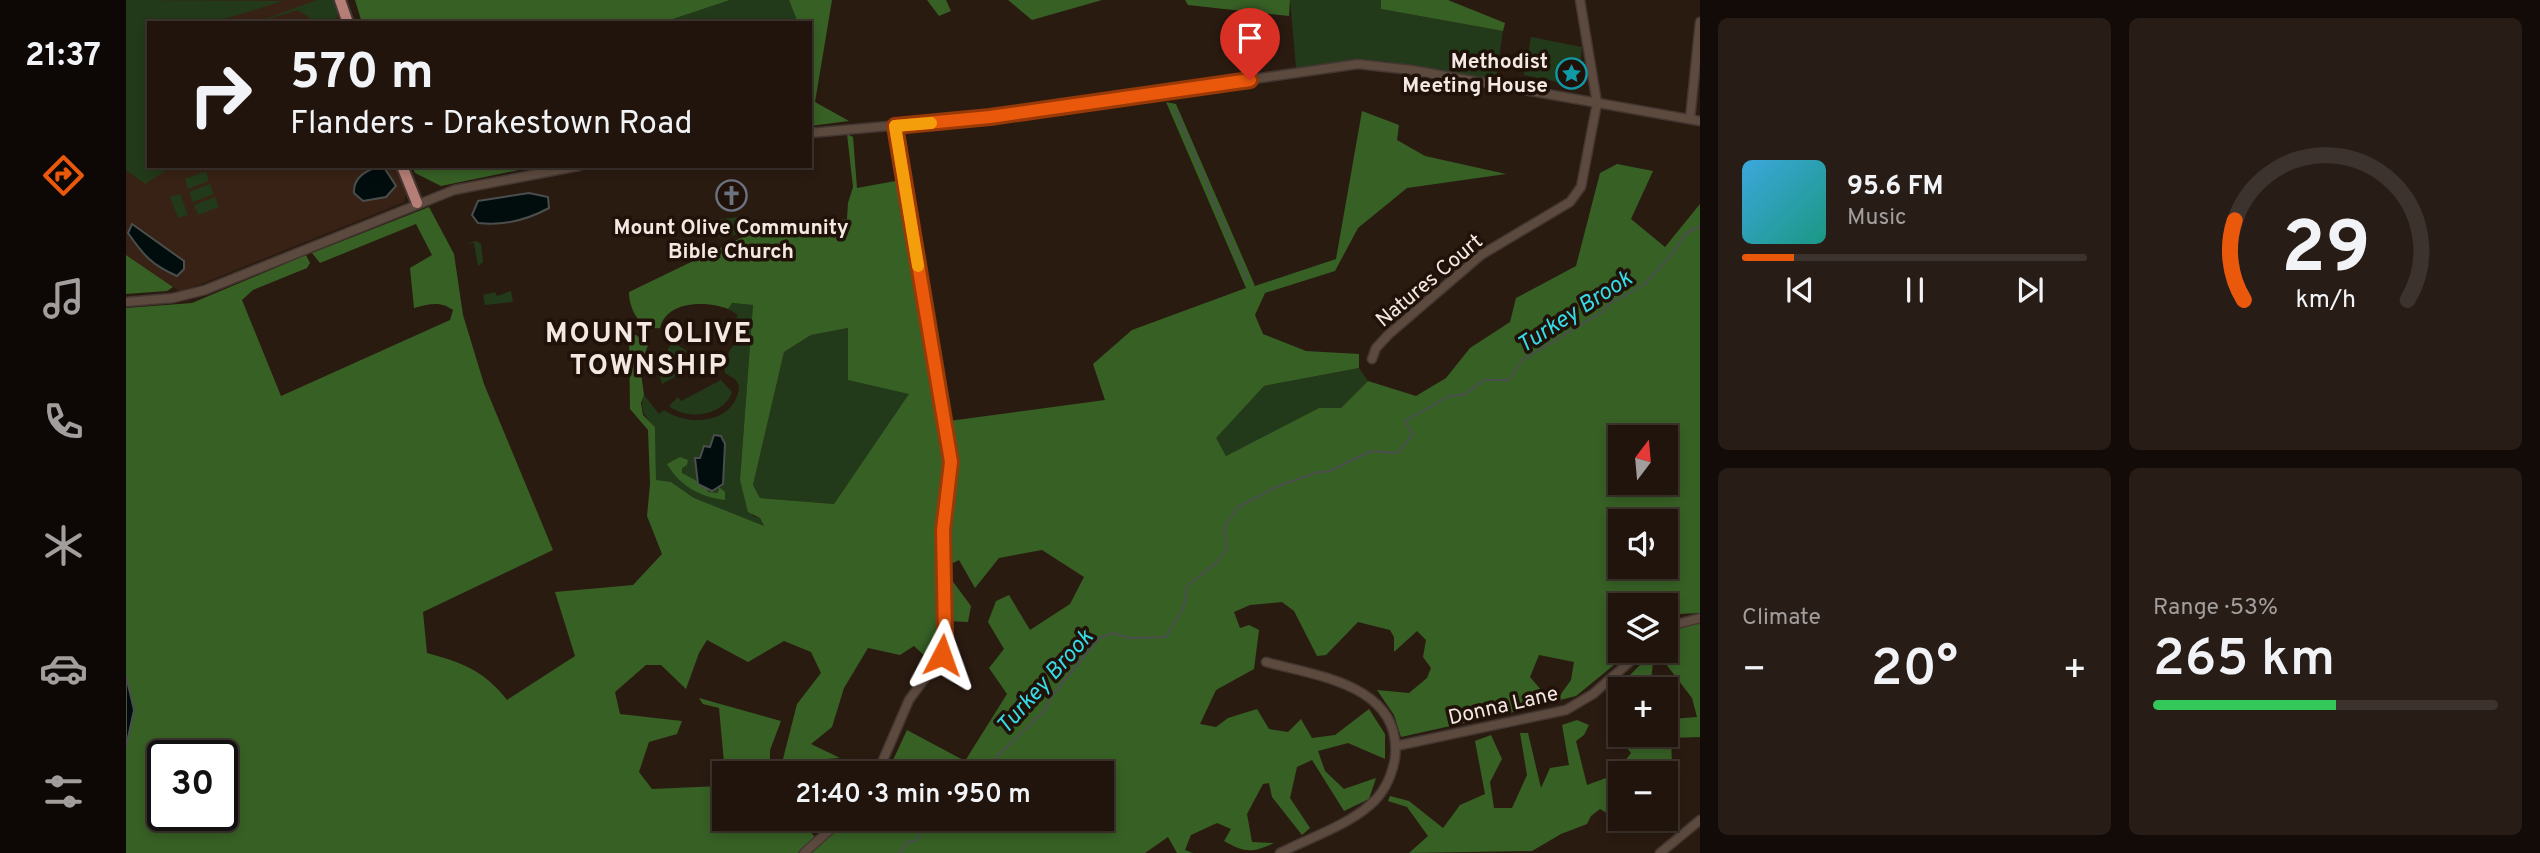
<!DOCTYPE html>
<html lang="en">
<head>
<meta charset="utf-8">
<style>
  body { margin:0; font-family:Overpass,sans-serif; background:#281d16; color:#f1f3f6; height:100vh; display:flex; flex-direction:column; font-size:26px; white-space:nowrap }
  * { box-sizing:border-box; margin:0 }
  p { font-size:23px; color:#a29e9d }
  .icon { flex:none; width:38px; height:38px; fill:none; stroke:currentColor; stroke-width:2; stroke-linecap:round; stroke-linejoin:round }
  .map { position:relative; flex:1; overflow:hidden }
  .drawer { display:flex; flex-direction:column; gap:18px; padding:18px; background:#120b07; width:840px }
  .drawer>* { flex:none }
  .banner { position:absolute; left:21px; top:21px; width:665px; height:147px; border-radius:0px; box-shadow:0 4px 10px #0003,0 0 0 2px #3d332e; background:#20140d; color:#f1f3f6; overflow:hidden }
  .needle { width:46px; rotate:16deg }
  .buttons { position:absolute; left:1482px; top:425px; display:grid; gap:14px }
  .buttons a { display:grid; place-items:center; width:70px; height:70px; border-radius:0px; background:#20140d; box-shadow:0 4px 10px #0003,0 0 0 2px #3d332e; font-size:35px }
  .speed { position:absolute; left:21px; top:740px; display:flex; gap:14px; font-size:35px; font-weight:700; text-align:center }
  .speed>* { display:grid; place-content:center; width:91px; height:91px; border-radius:50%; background:#20140d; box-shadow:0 4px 10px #0003,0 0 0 2px #3d332e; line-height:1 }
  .speed .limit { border:4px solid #111; border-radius:10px; background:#fff; color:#111 }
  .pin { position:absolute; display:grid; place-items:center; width:60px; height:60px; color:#fff; margin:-72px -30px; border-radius:50% 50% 50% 0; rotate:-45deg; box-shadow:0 0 7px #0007 }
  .pin .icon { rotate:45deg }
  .me { position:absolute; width:77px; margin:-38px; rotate:4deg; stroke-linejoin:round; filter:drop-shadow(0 0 5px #0008) }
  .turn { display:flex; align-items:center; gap:24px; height:147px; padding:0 28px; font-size:32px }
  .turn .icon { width:91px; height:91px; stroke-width:2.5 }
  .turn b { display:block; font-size:49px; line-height:60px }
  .big { font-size:52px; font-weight:600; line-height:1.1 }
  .drawer .widget { flex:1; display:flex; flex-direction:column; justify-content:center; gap:10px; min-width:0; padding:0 24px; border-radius:10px; background:#281d16 }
  .drawer .dial { align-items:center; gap:0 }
  .dial svg { height:182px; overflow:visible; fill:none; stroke:#3d332e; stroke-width:7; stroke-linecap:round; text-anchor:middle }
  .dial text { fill:#f1f3f6; stroke:none }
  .song { display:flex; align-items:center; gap:21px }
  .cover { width:84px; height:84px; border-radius:10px; background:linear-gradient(135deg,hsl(200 70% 55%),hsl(170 70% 35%)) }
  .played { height:7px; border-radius:4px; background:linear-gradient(90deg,#ea580c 15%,#3d332e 15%) }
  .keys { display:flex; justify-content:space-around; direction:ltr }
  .heat { display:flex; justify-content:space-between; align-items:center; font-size:38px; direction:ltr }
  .charge { height:10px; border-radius:5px; background:linear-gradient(90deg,#34c759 53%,#3d332e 0) }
  .drawer .tiles { flex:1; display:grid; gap:18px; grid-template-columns:repeat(2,1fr) }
  .trip { position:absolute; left:586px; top:761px; width:402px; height:70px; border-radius:0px; background:#20140d; box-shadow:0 4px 10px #0003,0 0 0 2px #3d332e; font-weight:600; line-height:70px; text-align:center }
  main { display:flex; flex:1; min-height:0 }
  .tab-bar { display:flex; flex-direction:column; width:126px; justify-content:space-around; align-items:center; background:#0d0805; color:#a29e9d }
  .tab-bar .icon { width:49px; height:49px }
  .tab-bar .on { color:#ea580c }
  .tab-bar b { font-size:32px; color:#f1f3f6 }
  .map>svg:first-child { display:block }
</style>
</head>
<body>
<main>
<nav class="tab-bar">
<b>21:37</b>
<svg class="icon on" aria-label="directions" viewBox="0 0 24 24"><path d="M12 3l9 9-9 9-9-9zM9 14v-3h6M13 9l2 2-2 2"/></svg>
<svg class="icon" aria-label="music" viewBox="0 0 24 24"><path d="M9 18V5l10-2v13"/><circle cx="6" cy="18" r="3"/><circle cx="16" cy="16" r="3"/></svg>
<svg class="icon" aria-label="phone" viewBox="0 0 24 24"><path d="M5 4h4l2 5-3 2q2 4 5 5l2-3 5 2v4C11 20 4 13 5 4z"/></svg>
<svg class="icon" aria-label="climate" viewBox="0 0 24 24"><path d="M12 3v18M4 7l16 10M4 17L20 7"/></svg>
<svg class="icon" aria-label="car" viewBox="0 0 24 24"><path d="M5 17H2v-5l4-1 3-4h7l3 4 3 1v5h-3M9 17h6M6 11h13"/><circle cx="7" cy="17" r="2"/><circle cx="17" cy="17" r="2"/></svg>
<svg class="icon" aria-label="filters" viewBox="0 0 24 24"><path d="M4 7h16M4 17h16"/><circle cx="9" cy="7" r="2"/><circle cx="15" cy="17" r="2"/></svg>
</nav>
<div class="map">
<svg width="1574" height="853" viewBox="0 0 1574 853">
  <rect width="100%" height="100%" fill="#2a1b11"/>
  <path fill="#382215" d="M 0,0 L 209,0 L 216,23 L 23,23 L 23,166 L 271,166 L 280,194 L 278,202 L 55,292 L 0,255 Z"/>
  <path fill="#223a19" d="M 0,0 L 157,1 L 86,23 L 23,23 L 23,166 L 47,166 L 19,184 L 0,170 Z
    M 191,0 L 207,0 L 212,13 L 210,19 L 191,23 L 172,10 L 128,23 Z
    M 604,0 L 663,0 L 672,23 L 535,23 Z
    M 1164,0 L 1255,0 L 1255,9 L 1377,31 L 1370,81 L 1258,61 L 1221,61 L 1170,68 Z
    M 1405,37 L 1456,47 L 1454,66 L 1441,64 L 1437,83 L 1398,75 Z
    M 80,171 L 83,181 L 62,189 L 59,179 Z
    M 84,184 L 88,194 L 67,202 L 63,192 Z
    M 54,194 L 62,215 L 52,218 L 44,197 Z
    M 89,197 L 93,207 L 72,215 L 68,205 Z
    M 612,217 L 614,234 L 593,237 L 589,220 Z
    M 350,241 L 355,244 L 357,262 L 352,266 L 348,243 L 341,244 Z
    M 385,291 L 387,302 L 359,305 L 357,295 L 369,292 L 371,296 Z
    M 605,303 L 627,305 L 614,480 L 627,516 L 634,518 L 638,527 L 568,498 L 545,482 L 530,481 L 529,427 C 519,417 513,410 518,395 L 533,414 L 538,410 C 563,428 611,423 613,386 L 610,380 L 599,373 L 597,354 L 602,356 C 604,344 616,342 617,330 L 609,320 L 612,315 L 602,309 Z
    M 722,328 L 784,394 L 708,504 L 634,498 L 627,485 L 658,352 L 685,335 Z
    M 546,342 L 560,350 L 559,357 L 554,358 L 541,351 Z
    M 536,358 L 561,370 L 536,384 L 533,373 Z
    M 1233,368 L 1242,381 L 1215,408 L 1193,408 L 1100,456 L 1089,438 L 1138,386 Z
    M 595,380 L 606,392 C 598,416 561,421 543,406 L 552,397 L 555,401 Z"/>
  <path fill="#376025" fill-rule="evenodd" d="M 229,0 L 604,0 L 535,23 L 236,23 Z
    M 663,0 L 706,0 L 689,102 L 723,121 L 684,126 L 684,23 L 672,23 Z
    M 801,0 L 820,0 L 825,11 L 813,16 Z
    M 882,0 L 976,0 L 906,20 Z
    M 1059,0 L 1164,0 L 1163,16 L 1062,5 Z
    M 1255,0 L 1322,0 L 1379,23 L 1377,31 L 1255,9 Z
    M 1040,102 L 1050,104 L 1129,286 L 1210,259 L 1236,111 L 1273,125 L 1271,140 L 1299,156 L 1380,174 L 1281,188 L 1232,228 L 1209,271 L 1139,293 L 1129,315 L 1137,334 L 1180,351 L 1233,354 L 1233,368 L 1138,386 L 1090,438 L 1100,456 L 1193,408 L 1215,408 L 1242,381 L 1290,396 L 1320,378 L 1344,348 L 1384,322 L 1390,298 L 1450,266 L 1474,173 L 1491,164 L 1527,171 L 1505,219 L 1539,247 L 1574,204 L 1574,613 L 1553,614 L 1540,624 L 1540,606 L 1494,606 L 1494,651 L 1505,651 L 1450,696 L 1430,701 L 1445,680 L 1448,662 L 1413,655 L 1404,677 L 1423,699 L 1424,704 L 1275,737 L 1268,715 L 1251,690 L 1283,693 L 1301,678 L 1305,668 L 1297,657 L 1300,640 L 1291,631 L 1268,652 L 1268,637 L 1264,630 L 1232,622 L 1200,655 L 1191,656 L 1168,611 L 1156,602 L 1124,605 L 1108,612 L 1114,628 L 1123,625 L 1133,630 L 1128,669 L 1090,690 L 1074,724 L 1090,727 L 1102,718 L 1131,709 L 1143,729 L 1162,732 L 1175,719 L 1186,738 L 1209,735 L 1243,709 L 1259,734 L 1259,759 L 1222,743 L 1192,751 L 1199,771 L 1218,789 L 1250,778 L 1243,799 L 1218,811 L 1186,760 L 1171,767 L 1164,798 L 1184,828 L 1176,835 L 1146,797 L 1143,783 L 1137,784 L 1121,814 L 1126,842 L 1148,843 C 1126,853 1119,853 1098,841 L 1105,829 L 1091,823 L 1065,835 L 1059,850 L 1067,853 L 1051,853 L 1042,837 L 1019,853 L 683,853 L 721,819 L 976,819 L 976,774 L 761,773 L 781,730 L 839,761 L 881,694 L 863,668 L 878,649 L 862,622 L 870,601 L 883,595 L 904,630 L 944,604 L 958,577 L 916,550 L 873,558 L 849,588 L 833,560 L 827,563 L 824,559 L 830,464 L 823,421 L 979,400 L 967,364 L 1006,330 L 1120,288 ZM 1494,438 L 1540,438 L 1540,483 L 1494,483 ZM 1494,522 L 1540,522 L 1540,567 L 1494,567 Z
    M 721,134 L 727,137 L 731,188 L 775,180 L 820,461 L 812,541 L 814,642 L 806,663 L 788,646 L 774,655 L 742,648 L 718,688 L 706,727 L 685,744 L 714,758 L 673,761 L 657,759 L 671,704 L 695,673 L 685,652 L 658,641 L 622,662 L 581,640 L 573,653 L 560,689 L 535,665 L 520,665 L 489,692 L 494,714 L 556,721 L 551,734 L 523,742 L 513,772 L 526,789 L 594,786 L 598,789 L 598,819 L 636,819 L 645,827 L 677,824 L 689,837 L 672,853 L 0,853 L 0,308 L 66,303 L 180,255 L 184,263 L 181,268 L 127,290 L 116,300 L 155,396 L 324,320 L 327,310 C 314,301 303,304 288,308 L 284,268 L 306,255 L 290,224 L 194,263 L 186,253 L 303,207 L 328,254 L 337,315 L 358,384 L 427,550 L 297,612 L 301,653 C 335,662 359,671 381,700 L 449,656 L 429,592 L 507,585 L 536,554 L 521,516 L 524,484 L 522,430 L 504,409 L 503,335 L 510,335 L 522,345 L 514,366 L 518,395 L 515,403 L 517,415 L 529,427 L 530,480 L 545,482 L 568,498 L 638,526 L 634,518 L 622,512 L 614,480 L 627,305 L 606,303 L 602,309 C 581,301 541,300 534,328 C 513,331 503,308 503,292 L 619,236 L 721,219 L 722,203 L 727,187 ZM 722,328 L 722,380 L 783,394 L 708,504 L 634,498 L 627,485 L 658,352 L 685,335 ZM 37,756 L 96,756 L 96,816 L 37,816 Z
    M 286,166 L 412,166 L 315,186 L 289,173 Z
    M 0,255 L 47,287 L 41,291 L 0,294 Z
    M 554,457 L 562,460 L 561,465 L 556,468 L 556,473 L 580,486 L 582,492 L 592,493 L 593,487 L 599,492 L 599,500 C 574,497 554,486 541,464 Z
    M 821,567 L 825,579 L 845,606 L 842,622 L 822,621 Z
    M 1574,623 L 1574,737 L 1545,738 L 1546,767 L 1540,774 L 1494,774 L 1494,818 L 1491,819 L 1474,809 L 1465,816 L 1461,824 L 1435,834 L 1406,851 L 1283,853 L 1302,836 L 1281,807 L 1262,801 L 1264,796 L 1283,801 L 1317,828 L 1334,805 L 1359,794 L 1349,741 L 1365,735 L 1376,759 L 1364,782 L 1368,808 L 1386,808 L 1401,775 L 1394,733 L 1402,733 L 1415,788 L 1424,768 L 1443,765 L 1436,725 L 1451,720 L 1463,725 L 1458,735 L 1450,741 L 1461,785 L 1488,775 L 1505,753 L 1483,726 L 1486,723 L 1494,727 L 1494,735 L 1540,735 L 1540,712 L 1546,719 L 1571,717 L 1566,698 L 1530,651 L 1540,651 L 1540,639 L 1556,627 Z
    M 1520,659 L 1527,662 L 1524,689 L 1504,689 L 1497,682 Z
    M 573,698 L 655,721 L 644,750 L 644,766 L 655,773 L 599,773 L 593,708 L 577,704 Z"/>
  <path fill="#010c0d" stroke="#4a4e4d" stroke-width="2" d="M 253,166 L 259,169 L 270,186 L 260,197 L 237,201 L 228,193 C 227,177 240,171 253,166 Z
    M 403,193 L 422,197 L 423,208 C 401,220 377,226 352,223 L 346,215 L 352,201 Z
    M 6,224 L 58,261 L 58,269 L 51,276 C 26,265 18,256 2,233 Z
    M 588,435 L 595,436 L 599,444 L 597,484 L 586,491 L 572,484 L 569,458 L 574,458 L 578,446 L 584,447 Z
    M 0,676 L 8,710 L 0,747 Z"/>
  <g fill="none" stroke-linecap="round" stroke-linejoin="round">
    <path stroke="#4a4e4d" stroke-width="2" d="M 1049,110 L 1121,279
      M 853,774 L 919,710 L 924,698 L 973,638 L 987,633 L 1003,638 L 1040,637 L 1058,606 L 1061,586 L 1090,563 L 1101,549 L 1098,527 L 1112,507 L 1150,487 L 1192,472 L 1202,472 L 1245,451 L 1271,453 L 1287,435 L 1279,421 L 1321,397 L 1339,394 L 1358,380 L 1383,380 L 1396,360 L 1476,312 L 1483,304 L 1519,284 L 1547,253 L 1559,234 L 1574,226
      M 822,819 L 828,819
      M 773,853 L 782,842 L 790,841 L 804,819"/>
    <defs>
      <path id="minor" d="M 1564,119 L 1574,22
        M 684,133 L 864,117 L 1232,64 L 1286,70 L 1574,121
        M 0,302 L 47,298 L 79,290 L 328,190 L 453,166
        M 1246,359 L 1250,348 L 1263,334 L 1355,255 L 1444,202 L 1455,187 L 1471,103 L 1454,0
        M 1540,631 L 1551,624 L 1574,618
        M 1140,662 C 1191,676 1277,685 1269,758 C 1266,775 1258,793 1244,805 C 1220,826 1183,838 1154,853
        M 1270,746 L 1440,710 L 1467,694 L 1516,651
        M 751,774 L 783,700 L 816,655 L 819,636 L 817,529 L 825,462 L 769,126
        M 678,853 L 716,819
        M 1534,853 L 1574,820"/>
      <path id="major" d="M 214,0 L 222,23
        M 276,166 L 291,203"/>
    </defs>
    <use href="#minor" stroke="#443732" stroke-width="11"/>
    <use href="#major" stroke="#443732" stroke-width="14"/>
    <use href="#minor" stroke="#5c4a3f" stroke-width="8"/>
    <use href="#major" stroke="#b57e76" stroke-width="10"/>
  </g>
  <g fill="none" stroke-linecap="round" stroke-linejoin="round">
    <defs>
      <path id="route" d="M 816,655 L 819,636 L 817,530 L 825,462 L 769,126 L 864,117 L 1124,80"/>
    </defs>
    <use href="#route" stroke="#983908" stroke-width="18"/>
    <use href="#route" stroke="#ea580c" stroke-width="12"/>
    <path stroke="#f59e0b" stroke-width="12" d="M 792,266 L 769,126 L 805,123"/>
  </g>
  <defs>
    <symbol id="sight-ring" viewBox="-11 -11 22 22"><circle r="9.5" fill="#201109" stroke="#0f9aa8" stroke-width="1.5"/><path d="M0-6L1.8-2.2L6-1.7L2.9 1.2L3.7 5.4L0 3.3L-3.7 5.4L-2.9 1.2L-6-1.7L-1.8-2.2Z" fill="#0f9aa8"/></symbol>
    <symbol id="church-ring" viewBox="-11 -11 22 22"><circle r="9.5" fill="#201109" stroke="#6b7280" stroke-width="1.5"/><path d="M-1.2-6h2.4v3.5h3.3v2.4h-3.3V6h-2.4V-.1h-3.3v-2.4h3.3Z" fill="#6b7280"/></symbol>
  </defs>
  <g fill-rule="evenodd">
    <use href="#sight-ring" x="1428" y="56" width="35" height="35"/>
    <use href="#church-ring" x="588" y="178" width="35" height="35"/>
  </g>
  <g text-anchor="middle" stroke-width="7" stroke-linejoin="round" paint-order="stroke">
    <g font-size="21" font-weight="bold" fill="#f3e8e2" stroke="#201109" text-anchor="end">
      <text x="1422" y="68">Methodist<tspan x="1422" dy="24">Meeting House</tspan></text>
      <text x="605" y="234" text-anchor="middle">Mount Olive Community<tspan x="605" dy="24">Bible Church</tspan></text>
    </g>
    <g font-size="21" fill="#f3e8e2" stroke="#201109">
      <text transform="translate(1303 280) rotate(-40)" y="7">Natures Court</text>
      <text transform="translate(1377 705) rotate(-13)" y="7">Donna Lane</text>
    </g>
    <g font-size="23" font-style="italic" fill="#35dce7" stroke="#201109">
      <text transform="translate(1448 311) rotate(-33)" y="8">Turkey Brook</text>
      <text transform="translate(918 681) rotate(-48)" y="8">Turkey Brook</text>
    </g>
    <g font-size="28" font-weight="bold" letter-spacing="2" fill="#f3e8e2" stroke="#201109">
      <text x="523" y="342">MOUNT OLIVE<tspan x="523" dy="32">TOWNSHIP</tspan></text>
    </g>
  </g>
</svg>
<div class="buttons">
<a><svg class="needle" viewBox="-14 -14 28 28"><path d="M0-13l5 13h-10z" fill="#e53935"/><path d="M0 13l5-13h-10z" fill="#a29e9d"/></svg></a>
<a><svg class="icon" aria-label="sound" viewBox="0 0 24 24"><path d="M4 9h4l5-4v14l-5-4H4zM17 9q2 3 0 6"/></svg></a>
<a><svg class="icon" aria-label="layers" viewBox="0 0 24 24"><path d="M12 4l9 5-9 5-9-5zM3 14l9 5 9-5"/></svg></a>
<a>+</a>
<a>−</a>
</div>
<div class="speed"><div class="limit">30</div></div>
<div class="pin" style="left:1124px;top:80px;background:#d93025"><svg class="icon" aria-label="arrive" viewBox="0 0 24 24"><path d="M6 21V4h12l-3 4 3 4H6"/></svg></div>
<svg class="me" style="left:816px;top:655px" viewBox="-20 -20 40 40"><path d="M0-17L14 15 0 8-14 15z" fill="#ea580c" stroke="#fff" stroke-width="4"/></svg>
<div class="trip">21:40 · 3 min · 950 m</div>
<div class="banner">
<div class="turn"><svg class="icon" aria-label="right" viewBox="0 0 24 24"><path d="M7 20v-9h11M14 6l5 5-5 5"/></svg><div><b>570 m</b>Flanders - Drakestown Road</div></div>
</div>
</div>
<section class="drawer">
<div class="tiles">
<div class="widget">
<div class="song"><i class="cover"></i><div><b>95.6 FM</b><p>Music</p></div></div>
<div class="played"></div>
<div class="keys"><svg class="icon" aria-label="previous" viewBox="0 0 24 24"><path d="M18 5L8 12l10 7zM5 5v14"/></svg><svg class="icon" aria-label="pause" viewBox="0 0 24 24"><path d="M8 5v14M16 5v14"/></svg><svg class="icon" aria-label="next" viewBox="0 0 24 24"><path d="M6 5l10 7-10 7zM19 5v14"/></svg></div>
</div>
<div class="widget dial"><svg viewBox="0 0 100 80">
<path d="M14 69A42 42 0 1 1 86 69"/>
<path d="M14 69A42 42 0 0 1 10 34" stroke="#ea580c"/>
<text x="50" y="56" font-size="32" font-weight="700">29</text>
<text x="50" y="72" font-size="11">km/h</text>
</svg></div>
<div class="widget"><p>Climate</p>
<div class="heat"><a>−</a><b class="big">20°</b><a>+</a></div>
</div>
<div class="widget"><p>Range · 53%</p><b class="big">265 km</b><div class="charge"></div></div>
</div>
</section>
</main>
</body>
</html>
